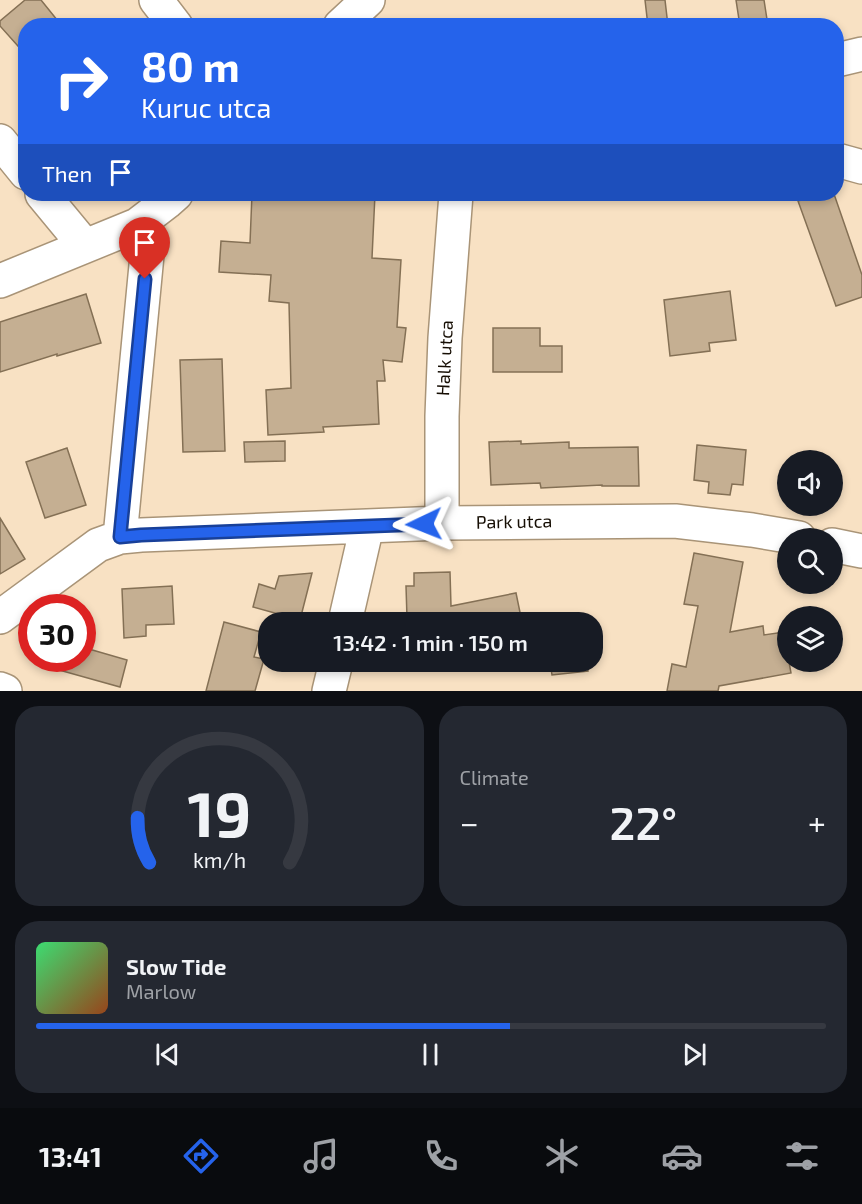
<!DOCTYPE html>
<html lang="en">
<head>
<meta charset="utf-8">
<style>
  body { margin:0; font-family:"Exo 2",sans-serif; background:#242831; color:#f1f3f6; height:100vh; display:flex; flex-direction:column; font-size:22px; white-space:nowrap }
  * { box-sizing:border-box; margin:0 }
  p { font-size:20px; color:#9ea1a6 }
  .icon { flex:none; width:33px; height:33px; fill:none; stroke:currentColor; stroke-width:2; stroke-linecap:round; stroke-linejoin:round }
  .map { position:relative; height:691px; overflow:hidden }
  .drawer { display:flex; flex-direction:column; gap:15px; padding:15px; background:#0d0f14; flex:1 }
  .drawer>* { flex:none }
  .hud { position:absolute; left:18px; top:18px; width:826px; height:183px; border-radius:24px; box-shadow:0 3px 9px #0003; background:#2563eb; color:#fff; overflow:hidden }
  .tools { position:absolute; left:777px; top:450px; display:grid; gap:12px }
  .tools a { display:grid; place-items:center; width:66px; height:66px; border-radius:50%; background:#171b24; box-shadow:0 3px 9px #0003; font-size:30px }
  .speed { position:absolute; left:18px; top:594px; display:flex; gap:12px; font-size:30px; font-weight:700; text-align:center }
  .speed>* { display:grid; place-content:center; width:78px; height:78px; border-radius:50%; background:#171b24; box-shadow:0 3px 9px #0003; line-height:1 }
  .speed .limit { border:9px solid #d22; background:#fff; color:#111 }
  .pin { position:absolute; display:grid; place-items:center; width:51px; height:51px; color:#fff; margin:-62px -26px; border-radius:50% 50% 50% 0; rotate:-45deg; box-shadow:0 0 6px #0007 }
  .pin .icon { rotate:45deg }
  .me { position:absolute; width:66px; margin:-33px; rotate:268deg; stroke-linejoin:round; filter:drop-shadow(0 0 4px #0008) }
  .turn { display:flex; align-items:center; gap:21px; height:126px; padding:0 24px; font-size:27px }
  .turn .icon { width:78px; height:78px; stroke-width:2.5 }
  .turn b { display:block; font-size:42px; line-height:51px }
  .then { display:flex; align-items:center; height:57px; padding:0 24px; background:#0003; gap:12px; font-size:22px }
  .big { font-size:45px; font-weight:600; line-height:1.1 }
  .drawer .card { flex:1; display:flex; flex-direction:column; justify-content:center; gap:9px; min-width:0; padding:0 21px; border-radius:24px; background:#242831 }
  .drawer .dial { align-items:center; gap:0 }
  .dial svg { height:156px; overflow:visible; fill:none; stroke:#363941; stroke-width:7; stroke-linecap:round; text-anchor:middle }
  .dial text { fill:#f1f3f6; stroke:none }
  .song { display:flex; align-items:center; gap:18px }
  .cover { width:72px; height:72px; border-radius:9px; background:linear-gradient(135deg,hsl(140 70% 55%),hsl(20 70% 35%)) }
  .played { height:6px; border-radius:3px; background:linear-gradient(90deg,#2563eb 60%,#363941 60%) }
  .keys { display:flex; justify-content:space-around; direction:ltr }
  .heat { display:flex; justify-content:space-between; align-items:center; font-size:33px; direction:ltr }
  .drawer .tiles { flex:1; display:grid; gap:15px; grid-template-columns:1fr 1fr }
  .card:last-child { grid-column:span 2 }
  .trip { position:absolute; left:258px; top:612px; width:345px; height:60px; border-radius:24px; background:#171b24; box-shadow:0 3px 9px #0003; font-weight:600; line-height:60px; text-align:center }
  .tabs { display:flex; height:96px; justify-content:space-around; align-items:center; background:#090b0e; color:#9ea1a6 }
  .tabs .icon { width:42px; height:42px }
  .tabs .current { color:#2563eb }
  .tabs b { font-size:27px; color:#f1f3f6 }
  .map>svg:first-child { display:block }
</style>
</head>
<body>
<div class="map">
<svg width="862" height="691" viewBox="0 0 862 691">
  <rect width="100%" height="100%" fill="#f8e1c3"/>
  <path fill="#c5af92" stroke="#847055" stroke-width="1.5" d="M 25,0 L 41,0 L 62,26 L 26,26 L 26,55 L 0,26 L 0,21 Z
    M 645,0 L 665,0 L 668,26 L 648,26 Z
    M 736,0 L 764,0 L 768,26 L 740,26 Z
    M 252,194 L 375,194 L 372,258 L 401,260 L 397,327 L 406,328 L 402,362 L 383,360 L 385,381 L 377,381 L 379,424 L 323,427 L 324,432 L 268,435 L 266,390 L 291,388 L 289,303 L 269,301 L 271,275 L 219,272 L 221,241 L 250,243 Z
    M 819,194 L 834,194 L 862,275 L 862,297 L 836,306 L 798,201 Z
    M 730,291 L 736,340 L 709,343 L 710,351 L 670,356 L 664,300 Z
    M 86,294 L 101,343 L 57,356 L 57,354 L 0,372 L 0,322 Z
    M 493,328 L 540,328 L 540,346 L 562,346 L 562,372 L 493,372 Z
    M 222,359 L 225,451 L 183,452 L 180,360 Z
    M 285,441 L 285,461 L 245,462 L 244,442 Z
    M 521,441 L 521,444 L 569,442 L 569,448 L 638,447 L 639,486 L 602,486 L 602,485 L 541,488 L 540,483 L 491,485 L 489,442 Z
    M 697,445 L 746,450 L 743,485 L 732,484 L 730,495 L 708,493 L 709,482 L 694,480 Z
    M 67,448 L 86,505 L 45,518 L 26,462 Z
    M 0,518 L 25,559 L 0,574 Z
    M 694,553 L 743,562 L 730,632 L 763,626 L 764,635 L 784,632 L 788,662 L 789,662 L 791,673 L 719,686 L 718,691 L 667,691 L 672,664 L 686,667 L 698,606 L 684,604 Z
    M 450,572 L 451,606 L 516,593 L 522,622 L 420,622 L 419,617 L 407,618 L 406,586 L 414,586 L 414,573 Z
    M 312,573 L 300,620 L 253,607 L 259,584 L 275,589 L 279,576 Z
    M 172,586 L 174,624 L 146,625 L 146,636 L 124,638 L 122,589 Z
    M 224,622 L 261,632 L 254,657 L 264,659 L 255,691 L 206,691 Z
    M 82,647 L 127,660 L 120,687 L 41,665 L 42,658 L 82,658 Z
    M 550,662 L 587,662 L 588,671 L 552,675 Z"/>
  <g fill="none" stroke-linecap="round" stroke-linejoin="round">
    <defs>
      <path id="minor" d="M 156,0 L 176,26
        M 340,26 L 368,0
        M 837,60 L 862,54
        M 0,141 L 26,173
        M 837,160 L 862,167
        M 42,194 L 85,246
        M 0,281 L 137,225 L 167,202 L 176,194
        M 442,523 L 442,416 L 445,338 L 456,194
        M 120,537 L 147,255 L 145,240 L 137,225
        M 832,545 L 862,551
        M 0,617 L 98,545 L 120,537 L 141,535 L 442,523 L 675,521 L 752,530 L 799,538
        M 345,622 L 367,526
        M 0,689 L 5,691
        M 329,691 L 336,662"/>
    </defs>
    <use href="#minor" stroke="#a99477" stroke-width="36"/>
    <use href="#minor" stroke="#fff" stroke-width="33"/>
  </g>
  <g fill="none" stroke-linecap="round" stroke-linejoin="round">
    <defs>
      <path id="route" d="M 145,279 L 120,537 L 141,535 L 424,524"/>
    </defs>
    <use href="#route" stroke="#184099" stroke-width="15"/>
    <use href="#route" stroke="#2563eb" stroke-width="10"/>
  </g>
  <g text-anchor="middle" stroke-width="4.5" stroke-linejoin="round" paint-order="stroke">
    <g font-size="18" fill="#160e04" stroke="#fff">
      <text transform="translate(445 358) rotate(-87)" y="6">Halk utca</text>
      <text transform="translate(514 522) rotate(-1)" y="6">Park utca</text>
    </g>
  </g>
</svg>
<div class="tools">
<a><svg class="icon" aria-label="sound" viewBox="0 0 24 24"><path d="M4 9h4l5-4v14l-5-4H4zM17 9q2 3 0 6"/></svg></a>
<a><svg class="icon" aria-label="search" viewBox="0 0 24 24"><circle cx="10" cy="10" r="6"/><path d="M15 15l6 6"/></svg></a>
<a><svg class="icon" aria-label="layers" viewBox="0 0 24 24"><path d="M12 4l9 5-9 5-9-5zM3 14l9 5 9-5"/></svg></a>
</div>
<div class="speed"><div class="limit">30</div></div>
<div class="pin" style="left:145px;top:279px;background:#d93025"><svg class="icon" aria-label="arrive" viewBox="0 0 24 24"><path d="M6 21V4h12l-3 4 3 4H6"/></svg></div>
<svg class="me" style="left:424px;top:524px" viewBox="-20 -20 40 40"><path d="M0-17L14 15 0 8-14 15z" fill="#2563eb" stroke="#fff" stroke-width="4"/></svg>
<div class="trip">13:42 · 1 min · 150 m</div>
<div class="hud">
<div class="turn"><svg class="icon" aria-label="right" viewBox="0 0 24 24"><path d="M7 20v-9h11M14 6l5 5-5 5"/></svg><div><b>80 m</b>Kuruc utca</div></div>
<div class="then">Then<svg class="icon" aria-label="arrive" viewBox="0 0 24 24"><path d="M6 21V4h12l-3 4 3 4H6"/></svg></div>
</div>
</div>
<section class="drawer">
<div class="tiles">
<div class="card dial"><svg viewBox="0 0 100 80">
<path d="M14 69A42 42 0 1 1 86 69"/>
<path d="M14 69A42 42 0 0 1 8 46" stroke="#2563eb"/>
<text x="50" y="56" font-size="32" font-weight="700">19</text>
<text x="50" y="72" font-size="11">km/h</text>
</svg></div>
<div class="card"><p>Climate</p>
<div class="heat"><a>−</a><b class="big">22°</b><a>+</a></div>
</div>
<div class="card">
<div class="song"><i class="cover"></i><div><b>Slow Tide</b><p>Marlow</p></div></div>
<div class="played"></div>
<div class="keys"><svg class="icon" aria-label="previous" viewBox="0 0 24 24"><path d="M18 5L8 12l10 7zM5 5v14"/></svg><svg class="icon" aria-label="pause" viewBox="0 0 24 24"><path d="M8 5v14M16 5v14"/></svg><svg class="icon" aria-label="next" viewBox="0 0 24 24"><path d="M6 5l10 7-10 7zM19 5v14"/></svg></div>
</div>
</div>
</section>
<nav class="tabs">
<b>13:41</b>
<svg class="icon current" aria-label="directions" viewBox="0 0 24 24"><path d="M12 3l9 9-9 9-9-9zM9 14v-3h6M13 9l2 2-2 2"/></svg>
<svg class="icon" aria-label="music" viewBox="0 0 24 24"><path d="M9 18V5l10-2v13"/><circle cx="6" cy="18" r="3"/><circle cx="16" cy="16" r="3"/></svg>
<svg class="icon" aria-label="phone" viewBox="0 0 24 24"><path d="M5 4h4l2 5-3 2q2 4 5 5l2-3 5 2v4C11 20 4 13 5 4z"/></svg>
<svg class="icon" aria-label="climate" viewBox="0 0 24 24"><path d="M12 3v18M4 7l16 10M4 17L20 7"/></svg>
<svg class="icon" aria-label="car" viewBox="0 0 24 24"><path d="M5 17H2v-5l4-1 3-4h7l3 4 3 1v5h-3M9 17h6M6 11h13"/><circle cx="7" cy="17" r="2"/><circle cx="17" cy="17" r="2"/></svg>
<svg class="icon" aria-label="filters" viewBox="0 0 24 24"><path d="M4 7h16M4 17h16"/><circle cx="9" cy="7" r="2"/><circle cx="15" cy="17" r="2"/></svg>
</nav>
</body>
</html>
